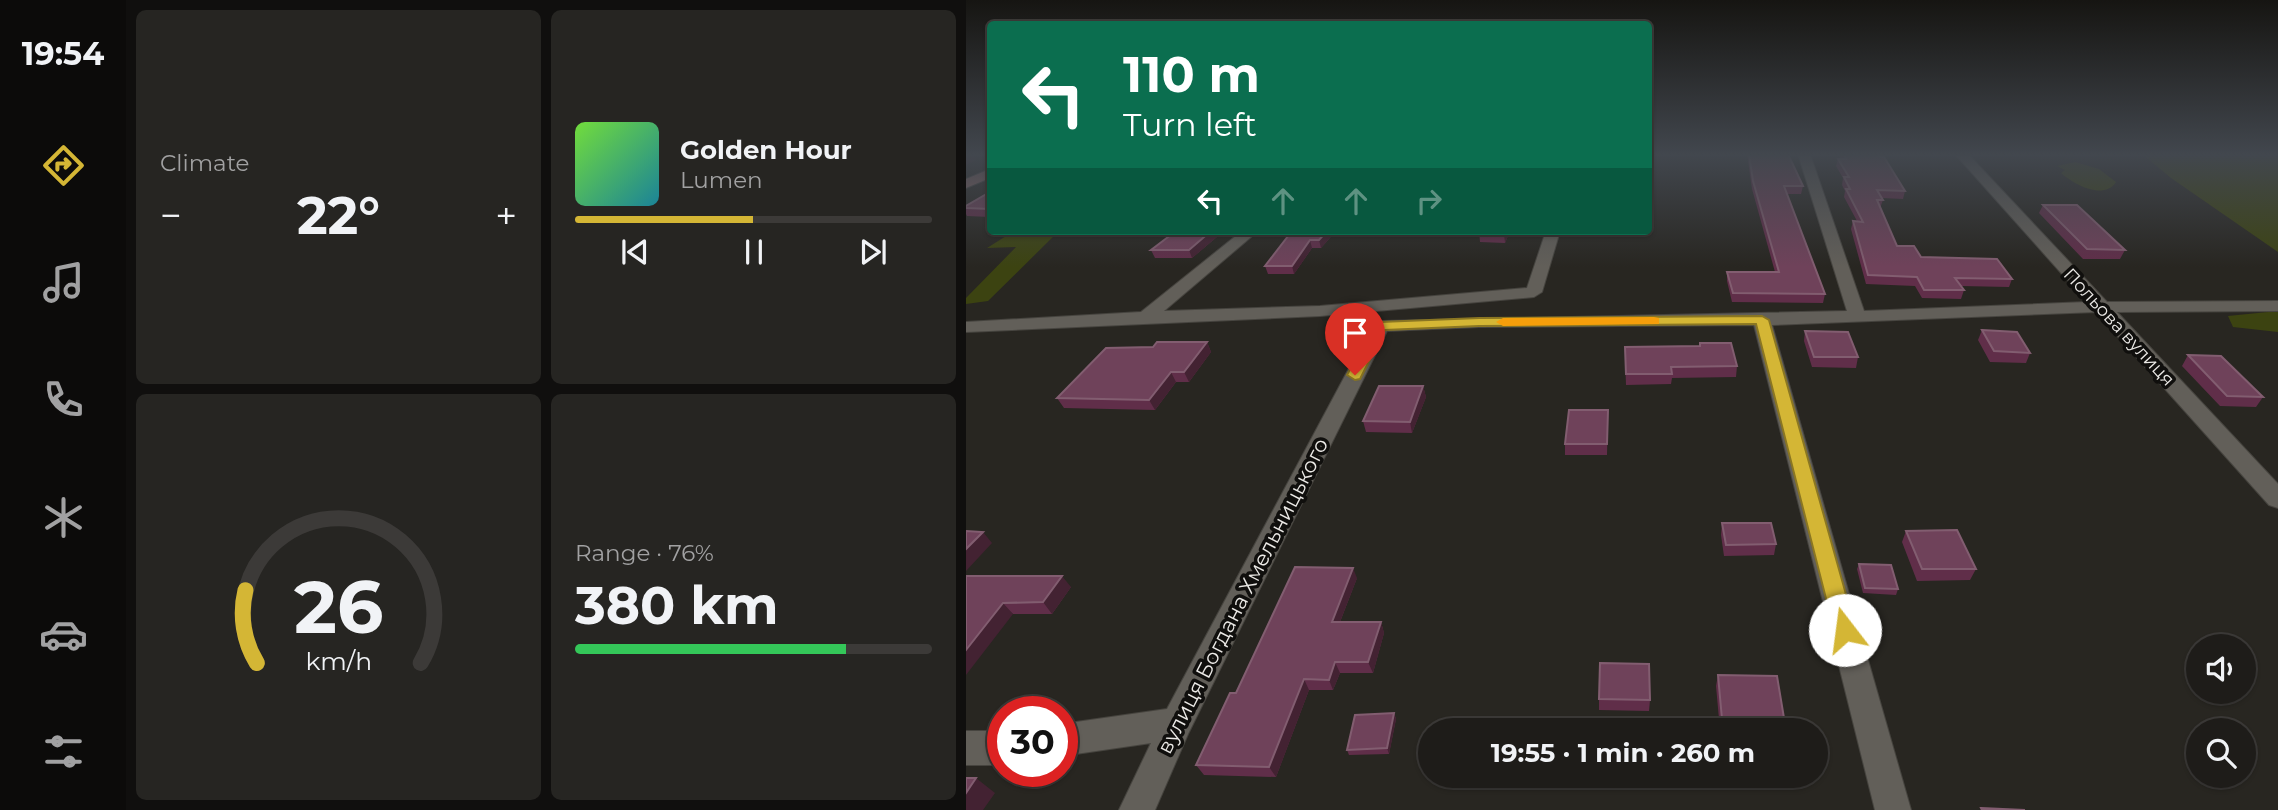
<!DOCTYPE html>
<html lang="en">
<head>
<meta charset="utf-8">
<style>
  body { margin:0; font-family:Montserrat,sans-serif; background:#262522; color:#f1f3f6; height:100vh; display:flex; flex-direction:column; font-size:26px; white-space:nowrap }
  * { box-sizing:border-box; margin:0 }
  p { font-size:23px; color:#a1a1a2 }
  .icon { flex:none; width:38px; height:38px; fill:none; stroke:currentColor; stroke-width:2; stroke-linecap:round; stroke-linejoin:round }
  .map { position:relative; flex:1; overflow:hidden }
  .panel { display:flex; flex-direction:column; gap:10px; padding:10px; background:#100f0e; width:840px }
  .panel>* { flex:none }
  .banner { position:absolute; left:21px; top:21px; width:665px; height:214px; border-radius:7px; box-shadow:0 2px 5px #0004,0 0 0 2px #3c3a38; background:#0b6e4f; color:#fff; overflow:hidden }
  .buttons { position:absolute; left:1220px; top:634px; display:grid; gap:14px }
  .buttons a { display:grid; place-items:center; width:70px; height:70px; border-radius:50%; background:#1e1c19; box-shadow:0 2px 5px #0004,0 0 0 2px #3c3a38; font-size:35px }
  .speed { position:absolute; left:21px; top:696px; display:flex; gap:14px; font-size:35px; font-weight:700; text-align:center }
  .speed>* { display:grid; place-content:center; width:91px; height:91px; border-radius:50%; background:#1e1c19; box-shadow:0 2px 5px #0004,0 0 0 2px #3c3a38; line-height:1 }
  .speed .limit { border:10px solid #d22; background:#fff; color:#111 }
  .pin { position:absolute; display:grid; place-items:center; width:60px; height:60px; color:#fff; margin:-72px -30px; border-radius:50% 50% 50% 0; rotate:-45deg; box-shadow:0 0 7px #0007 }
  .pin .icon { rotate:45deg }
  .me { position:absolute; width:77px; margin:-38px; rotate:345deg; stroke-linejoin:round; filter:drop-shadow(0 0 5px #0008) }
  .turn { display:flex; align-items:center; gap:24px; height:147px; padding:0 21px; font-size:32px }
  .turn .icon { width:91px; height:91px; stroke-width:2.5 }
  .turn b { display:block; font-size:49px; line-height:60px }
  .lanes { display:flex; align-items:center; height:66px; padding:0 21px; background:#0003; justify-content:center; gap:35px; direction:ltr }
  .lanes .off { opacity:.35 }
  .big { font-size:52px; font-weight:700; line-height:1.1 }
  .panel .card { flex:1; display:flex; flex-direction:column; justify-content:center; gap:10px; min-width:0; padding:0 24px; border-radius:10px; background:#262522 }
  .panel .dial { align-items:center; gap:0 }
  .dial svg { height:182px; overflow:visible; fill:none; stroke:#3c3a38; stroke-width:7; stroke-linecap:round; text-anchor:middle }
  .dial text { fill:#f1f3f6; stroke:none }
  .song { display:flex; align-items:center; gap:21px }
  .cover { width:84px; height:84px; border-radius:10px; background:linear-gradient(135deg,hsl(100 70% 55%),hsl(190 70% 35%)) }
  .played { height:7px; border-radius:4px; background:linear-gradient(90deg,#d4b635 50%,#3c3a38 50%) }
  .keys { display:flex; justify-content:space-around; direction:ltr }
  .heat { display:flex; justify-content:space-between; align-items:center; font-size:38px; direction:ltr }
  .charge { height:10px; border-radius:5px; background:linear-gradient(90deg,#34c759 76%,#3c3a38 0) }
  .panel .tiles { flex:1; display:grid; gap:10px; grid-template-columns:repeat(2,1fr) }
  .trip { position:absolute; left:452px; top:718px; width:410px; height:70px; border-radius:35px; background:#1e1c19; box-shadow:0 2px 5px #0004,0 0 0 2px #3c3a38; font-weight:700; line-height:70px; text-align:center }
  main { display:flex; flex:1; min-height:0 }
  .dock { display:flex; flex-direction:column; width:126px; justify-content:space-around; align-items:center; background:#0c0b0a; color:#a1a1a2 }
  .dock .icon { width:49px; height:49px }
  .dock .current { color:#d4b635 }
  .dock b { font-size:32px; color:#f1f3f6 }
  .map>svg:first-child { display:block }
</style>
</head>
<body>
<main>
<nav class="dock">
<b>19:54</b>
<svg class="icon current" aria-label="directions" viewBox="0 0 24 24"><path d="M12 3l9 9-9 9-9-9zM9 14v-3h6M13 9l2 2-2 2"/></svg>
<svg class="icon" aria-label="music" viewBox="0 0 24 24"><path d="M9 18V5l10-2v13"/><circle cx="6" cy="18" r="3"/><circle cx="16" cy="16" r="3"/></svg>
<svg class="icon" aria-label="phone" viewBox="0 0 24 24"><path d="M5 4h4l2 5-3 2q2 4 5 5l2-3 5 2v4C11 20 4 13 5 4z"/></svg>
<svg class="icon" aria-label="climate" viewBox="0 0 24 24"><path d="M12 3v18M4 7l16 10M4 17L20 7"/></svg>
<svg class="icon" aria-label="car" viewBox="0 0 24 24"><path d="M5 17H2v-5l4-1 3-4h7l3 4 3 1v5h-3M9 17h6M6 11h13"/><circle cx="7" cy="17" r="2"/><circle cx="17" cy="17" r="2"/></svg>
<svg class="icon" aria-label="filters" viewBox="0 0 24 24"><path d="M4 7h16M4 17h16"/><circle cx="9" cy="7" r="2"/><circle cx="15" cy="17" r="2"/></svg>
</nav>
<section class="panel">
<div class="tiles">
<div class="card"><p>Climate</p>
<div class="heat"><a>−</a><b class="big">22°</b><a>+</a></div>
</div>
<div class="card">
<div class="song"><i class="cover"></i><div><b>Golden Hour</b><p>Lumen</p></div></div>
<div class="played"></div>
<div class="keys"><svg class="icon" aria-label="previous" viewBox="0 0 24 24"><path d="M18 5L8 12l10 7zM5 5v14"/></svg><svg class="icon" aria-label="pause" viewBox="0 0 24 24"><path d="M8 5v14M16 5v14"/></svg><svg class="icon" aria-label="next" viewBox="0 0 24 24"><path d="M6 5l10 7-10 7zM19 5v14"/></svg></div>
</div>
<div class="card dial"><svg viewBox="0 0 100 80">
<path d="M14 69A42 42 0 1 1 86 69"/>
<path d="M14 69A42 42 0 0 1 9 37" stroke="#d4b635"/>
<text x="50" y="56" font-size="32" font-weight="700">26</text>
<text x="50" y="72" font-size="11">km/h</text>
</svg></div>
<div class="card"><p>Range · 76%</p><b class="big">380 km</b><div class="charge"></div></div>
</div>
</section>
<div class="map">
<svg width="1312" height="810" viewBox="0 0 1312 810">
  <rect width="100%" height="100%" fill="#282621"/>
  <path fill="#3c4311" d="M 1176,154 L 1312,154 L 1312,252 L 1205,178 Z
    M 1109,162 L 1133,169 L 1150,182 C 1138,201 1107,184 1095,173 L 1099,170 L 1091,166 Z
    M 48,231 L 93,231 L 22,301 L 0,304 L 0,298 L 50,247 L 21,248 Z
    M 1312,311 L 1312,332 L 1267,327 L 1262,316 Z"/>
  <g fill="none" stroke-linecap="round" stroke-linejoin="round">
    <defs>
      <path id="street" d="M 832,154 L 844,154 L 898,311 L 1121,302 L 989,154 L 1002,154 L 1141,302 L 1312,301 L 1312,311 L 1151,312 L 1312,484 L 1312,508 L 1303,505 L 1130,312 L 806,325 L 945,810 L 909,810 L 788,325 L 513,327 L 421,331 L 222,734 L 189,810 L 153,810 L 185,743 L 96,756 L 96,724 L 201,709 L 404,329 L 392,322 L 395,318 L 401,317 L 415,321 L 881,311 Z
        M 276,231 L 292,231 L 198,311 L 354,306 L 561,288 L 580,231 L 594,231 L 576,292 L 568,297 L 354,316 L 0,332 L 0,322 L 175,312 Z
        M 0,731 L 37,731 L 37,765 L 0,765 Z"/>
      <path id="secondary" d="M 24,169 L 24,178 L 0,188 L 0,179 Z"/>
    </defs>
    <use href="#street" stroke="#46443f" stroke-width="2"/>
    <use href="#secondary" stroke="#46443f" stroke-width="2"/>
    <use href="#street" fill="#625f59" fill-rule="evenodd"/>
    <use href="#secondary" fill="#8f6a6a" fill-rule="evenodd"/>
  </g>
  <path fill="#602e49" d="M 781,154 L 822,154 L 837,186 L 835,194 L 821,194 L 859,294 L 857,303 L 766,302 L 761,281 L 761,272 L 809,272 L 786,189 Z
    M 873,154 L 912,154 L 939,191 L 937,199 L 916,198 L 917,200 L 914,208 L 931,246 L 955,257 L 1046,279 L 1043,287 L 995,286 L 998,290 L 995,299 L 956,298 L 949,286 L 900,284 L 885,229 L 887,221 L 891,221 L 878,197 L 879,191 L 876,185 L 877,178 L 870,166 L 872,159 L 875,159 Z
    M 24,192 L 24,217 L 1,216 L 0,214 L 0,208 Z
    M 1077,205 L 1159,250 L 1154,259 L 1117,259 L 1073,213 Z
    M 258,231 L 226,258 L 189,258 L 185,250 Z
    M 326,231 L 370,231 L 355,248 L 346,248 L 328,274 L 302,274 L 299,266 Z
    M 513,231 L 544,231 L 539,243 L 514,242 Z
    M 1016,330 L 1064,353 L 1060,363 L 1024,362 L 1012,340 Z
    M 839,331 L 892,357 L 890,368 L 846,367 L 838,341 Z
    M 241,342 L 245,352 L 223,382 L 210,382 L 189,410 L 98,408 L 91,398 L 187,347 Z
    M 734,343 L 771,366 L 770,377 L 706,378 L 705,384 L 660,385 L 659,357 L 733,346 Z
    M 1222,355 L 1297,397 L 1290,407 L 1254,406 L 1216,366 Z
    M 457,386 L 460,397 L 446,433 L 400,432 L 397,421 Z
    M 642,410 L 641,455 L 599,455 L 599,444 Z
    M 756,523 L 810,544 L 808,555 L 758,556 L 755,535 Z
    M 940,531 L 1010,569 L 1004,580 L 951,581 L 936,542 Z
    M 893,564 L 932,589 L 930,595 L 897,593 L 891,569 Z
    M 0,576 L 105,587 L 86,614 L 47,614 Z
    M 391,578 L 374,622 L 415,622 L 418,633 L 407,673 L 374,673 L 367,690 L 343,690 L 310,777 L 238,775 L 230,765 L 270,693 Z
    M 752,675 L 820,730 L 754,730 L 750,686 Z
    M 633,699 L 684,700 L 683,711 L 633,710 Z
    M 428,713 L 430,719 L 423,754 L 383,755 L 381,750 Z
    M 758,775 L 827,775 L 828,780 L 825,790 L 760,789 Z"/>
  <path fill="#432232" d="M 3,154 L 7,154 L 10,160 L 0,165 L 0,155 Z
    M 245,231 L 258,231 L 226,258 L 223,250 Z
    M 361,231 L 370,231 L 355,248 L 353,240 Z
    M 539,231 L 544,231 L 539,243 L 538,234 Z
    M 344,240 L 346,248 L 328,274 L 326,266 Z
    M 241,342 L 245,352 L 223,382 L 218,372 Z
    M 205,372 L 210,382 L 189,410 L 183,400 Z
    M 457,386 L 460,397 L 446,433 L 444,422 Z
    M 17,532 L 26,543 L 0,571 L 0,549 Z
    M 387,568 L 391,578 L 370,632 L 366,622 Z
    M 96,576 L 105,587 L 86,614 L 77,602 Z
    M 37,603 L 47,614 L 0,675 L 0,650 Z
    M 415,622 L 418,633 L 407,673 L 402,662 Z
    M 369,662 L 374,673 L 367,690 L 363,680 Z
    M 338,679 L 343,690 L 310,777 L 303,767 Z
    M 428,713 L 430,719 L 423,754 L 421,748 Z
    M 10,778 L 29,793 L 17,810 L 0,810 L 0,793 Z"/>
  <path fill="#6f425a" stroke="#825d70" stroke-width="2" d="M 783,154 L 822,154 L 837,186 L 818,186 L 859,294 L 767,293 L 761,272 L 813,272 L 787,181 Z
    M 878,154 L 912,154 L 914,157 L 918,157 L 939,191 L 911,190 L 917,200 L 911,200 L 931,246 L 948,246 L 955,257 L 1031,259 L 1046,279 L 989,278 L 998,290 L 958,290 L 951,277 L 902,275 L 887,221 L 897,222 L 880,189 L 884,189 L 878,177 L 883,177 L 872,159 L 880,159 Z
    M 24,192 L 24,209 L 0,208 L 0,206 Z
    M 1077,205 L 1111,205 L 1159,250 L 1121,249 Z
    M 210,231 L 245,231 L 223,250 L 185,250 Z
    M 326,231 L 361,231 L 353,240 L 344,240 L 326,266 L 299,266 Z
    M 513,231 L 539,231 L 538,234 L 512,233 Z
    M 1016,330 L 1051,332 L 1064,353 L 1028,351 Z
    M 839,331 L 882,332 L 892,357 L 848,357 Z
    M 191,342 L 241,342 L 218,372 L 205,372 L 183,400 L 91,398 L 140,348 L 187,347 Z
    M 734,343 L 765,343 L 771,366 L 705,367 L 706,374 L 660,374 L 659,347 L 734,346 Z
    M 1222,355 L 1255,356 L 1297,397 L 1261,396 Z
    M 413,386 L 457,386 L 444,422 L 397,421 Z
    M 603,410 L 642,410 L 641,444 L 599,444 Z
    M 756,523 L 805,523 L 810,544 L 760,545 Z
    M 991,530 L 1010,569 L 956,569 L 940,531 Z
    M 0,531 L 17,532 L 0,549 Z
    M 893,564 L 925,565 L 932,589 L 899,588 Z
    M 329,567 L 387,568 L 366,622 L 415,622 L 402,662 L 369,662 L 363,680 L 338,679 L 303,767 L 230,765 L 264,693 L 270,693 Z
    M 0,576 L 96,576 L 77,602 L 37,603 L 0,650 Z
    M 634,663 L 683,664 L 684,700 L 633,699 Z
    M 752,675 L 811,676 L 820,730 L 757,730 Z
    M 428,713 L 421,748 L 381,750 L 389,715 Z
    M 761,775 L 827,775 L 828,780 L 762,779 Z
    M 0,778 L 10,778 L 0,793 Z
    M 1015,808 L 1059,810 L 1016,810 Z"/>
  <linearGradient id="sky" x2="0" y2="1"><stop stop-color="#161512"/><stop offset="0.58" stop-color="#42474e"/><stop offset="1" stop-color="#42474e" stop-opacity="0"/></linearGradient>
  <rect width="1312" height="267" fill="url(#sky)"/>
  <path fill="#d4b635" stroke="#8a7622" stroke-width="2" d="M 796,316 L 803,320 L 890,630 L 886,636 L 879,639 L 871,636 L 868,630 L 790,324 L 513,326 L 419,330 L 394,379 L 389,380 L 381,375 L 407,326 L 414,322 L 513,318 Z"/>
  <path fill="#f59e0b" d="M 688,317 L 693,318 L 693,324 L 537,326 L 530,322 L 537,318 Z"/>
  <g text-anchor="middle" stroke-width="7" stroke-linejoin="round" paint-order="stroke">
    <g font-size="18" fill="#eceae7" stroke="#100f0d">
      <text transform="translate(1153 327) rotate(47)" y="6">Польова вулиця</text>
    </g>
    <g font-size="21" fill="#eceae7" stroke="#100f0d">
      <text transform="translate(277 596) rotate(-63)" y="7">вулиця Богдана Хмельницького</text>
    </g>
  </g>
</svg>
<div class="buttons">
<a><svg class="icon" aria-label="sound" viewBox="0 0 24 24"><path d="M4 9h4l5-4v14l-5-4H4zM17 9q2 3 0 6"/></svg></a>
<a><svg class="icon" aria-label="search" viewBox="0 0 24 24"><circle cx="10" cy="10" r="6"/><path d="M15 15l6 6"/></svg></a>
</div>
<div class="speed"><div class="limit">30</div></div>
<div class="pin" style="left:389px;top:375px;background:#d93025"><svg class="icon" aria-label="arrive" viewBox="0 0 24 24"><path d="M6 21V4h12l-3 4 3 4H6"/></svg></div>
<svg class="me" style="left:879px;top:630px" viewBox="-20 -20 40 40"><circle r="19" fill="#fff"/><path d="M0-13L10 11 0 6-10 11z" fill="#d4b635"/></svg>
<div class="trip">19:55 · 1 min · 260 m</div>
<div class="banner">
<div class="turn"><svg class="icon" aria-label="left" viewBox="0 0 24 24"><path d="M17 20v-9H6M10 6l-5 5 5 5"/></svg><div><b>110 m</b>Turn left</div></div>
<div class="lanes"><svg class="icon" aria-label="left" viewBox="0 0 24 24"><path d="M17 20v-9H6M10 6l-5 5 5 5"/></svg><svg class="icon off" aria-label="ahead" viewBox="0 0 24 24"><path d="M12 20V5M6 11l6-6 6 6"/></svg><svg class="icon off" aria-label="ahead" viewBox="0 0 24 24"><path d="M12 20V5M6 11l6-6 6 6"/></svg><svg class="icon off" aria-label="right" viewBox="0 0 24 24"><path d="M7 20v-9h11M14 6l5 5-5 5"/></svg></div>
</div>
</div>
</main>
</body>
</html>
